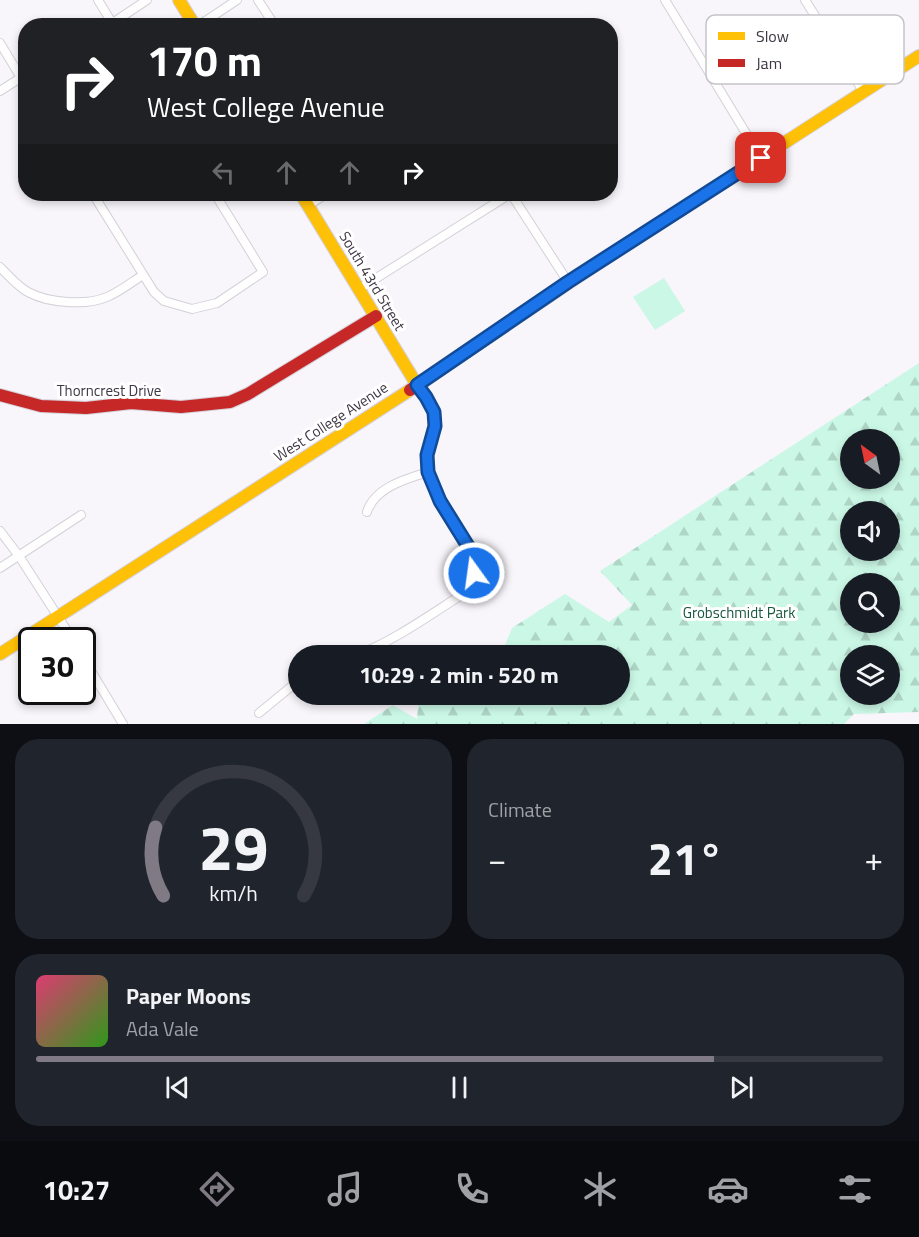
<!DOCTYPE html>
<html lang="en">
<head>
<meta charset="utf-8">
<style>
  body { margin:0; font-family:"Titillium Web",sans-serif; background:#20242c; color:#f1f3f6; height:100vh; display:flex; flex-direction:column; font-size:22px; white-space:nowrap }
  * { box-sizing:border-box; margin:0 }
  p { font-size:20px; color:#9ea1a6 }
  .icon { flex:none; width:33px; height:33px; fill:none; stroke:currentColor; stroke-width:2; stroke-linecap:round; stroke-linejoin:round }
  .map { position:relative; height:724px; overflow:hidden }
  .sheet { display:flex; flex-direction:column; gap:15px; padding:15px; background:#0d0f14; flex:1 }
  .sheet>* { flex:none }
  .hud { position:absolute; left:18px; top:18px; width:600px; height:183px; border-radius:24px; box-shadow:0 3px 9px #0003; background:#202124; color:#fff; overflow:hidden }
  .needle { width:39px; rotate:327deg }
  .buttons { position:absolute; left:840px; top:429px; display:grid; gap:12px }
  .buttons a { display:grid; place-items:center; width:60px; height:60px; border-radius:50%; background:#171b24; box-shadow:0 3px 9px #0003; font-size:30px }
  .speed { position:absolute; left:18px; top:627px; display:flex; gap:12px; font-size:30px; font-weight:700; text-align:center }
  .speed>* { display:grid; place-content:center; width:78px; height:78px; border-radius:50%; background:#171b24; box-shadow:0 3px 9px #0003; line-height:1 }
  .speed .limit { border:3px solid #111; border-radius:9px; background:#fff; color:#111 }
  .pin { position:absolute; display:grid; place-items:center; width:51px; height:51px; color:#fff; margin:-26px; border-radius:12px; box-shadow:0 3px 9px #0006 }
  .me { position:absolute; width:66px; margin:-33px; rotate:346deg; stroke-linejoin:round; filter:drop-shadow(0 0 4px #0008) }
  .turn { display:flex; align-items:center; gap:21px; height:126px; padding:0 30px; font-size:27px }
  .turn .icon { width:78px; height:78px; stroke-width:2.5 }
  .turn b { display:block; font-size:42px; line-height:51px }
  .lanes { display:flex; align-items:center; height:57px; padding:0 30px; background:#0003; justify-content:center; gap:30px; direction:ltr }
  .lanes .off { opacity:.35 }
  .big { font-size:45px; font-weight:700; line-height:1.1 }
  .sheet .widget { flex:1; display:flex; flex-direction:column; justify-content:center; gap:9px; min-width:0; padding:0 21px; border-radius:24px; background:#20242c }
  .sheet .dial { align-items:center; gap:0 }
  .dial svg { height:156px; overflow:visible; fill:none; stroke:#363941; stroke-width:7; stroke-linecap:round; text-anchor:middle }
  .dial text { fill:#f1f3f6; stroke:none }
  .song { display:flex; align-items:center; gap:18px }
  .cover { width:72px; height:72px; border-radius:9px; background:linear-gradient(135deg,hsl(340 70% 55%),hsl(110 70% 35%)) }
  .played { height:6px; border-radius:3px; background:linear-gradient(90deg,#7f7a83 80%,#363941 80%) }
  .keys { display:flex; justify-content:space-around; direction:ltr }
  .heat { display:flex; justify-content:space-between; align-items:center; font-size:33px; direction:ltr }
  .sheet .tiles { flex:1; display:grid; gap:15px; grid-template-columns:1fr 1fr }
  .widget:last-child { grid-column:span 2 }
  .trip { position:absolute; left:288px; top:645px; width:342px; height:60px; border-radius:30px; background:#171b24; box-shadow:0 3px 9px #0003; font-weight:700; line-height:60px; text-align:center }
  .tab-bar { display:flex; height:96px; justify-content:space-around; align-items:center; background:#090b0e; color:#9ea1a6 }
  .tab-bar .icon { width:42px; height:42px }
  .tab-bar .active { color:#7f7a83 }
  .tab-bar b { font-size:27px; color:#f1f3f6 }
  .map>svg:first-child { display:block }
</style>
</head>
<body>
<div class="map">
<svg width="919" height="724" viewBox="0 0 919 724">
  <defs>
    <pattern id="forest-firs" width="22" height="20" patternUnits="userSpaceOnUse" patternTransform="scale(1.5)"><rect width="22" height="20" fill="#cbf8e6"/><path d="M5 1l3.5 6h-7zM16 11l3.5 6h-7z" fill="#afd5c6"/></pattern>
  </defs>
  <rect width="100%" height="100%" fill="#f8f5fb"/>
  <path fill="#cbf8e6" d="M 664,278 L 685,311 L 655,330 L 633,297 Z"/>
  <path fill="url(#forest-firs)" fill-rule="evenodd" d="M 919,363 L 919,712 L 854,714 L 844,724 L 364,724 L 393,705 L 417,719 L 419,695 L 472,695 L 476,698 L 482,694 L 620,694 L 620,656 L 501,655 L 512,628 L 565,594 L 609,622 L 632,605 L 600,571 ZM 850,440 L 890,440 L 890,478 L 850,478 ZM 850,512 L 890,512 L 890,550 L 850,550 ZM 850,584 L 890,584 L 890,622 L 850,622 ZM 850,656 L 890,656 L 890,694 L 850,694 Z"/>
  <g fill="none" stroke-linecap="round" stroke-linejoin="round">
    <defs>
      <path id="street" d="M 98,0 L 114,26
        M 258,0 L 275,26
        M 665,0 L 761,158
        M 805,0 L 863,91
        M 108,26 L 147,0
        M 198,26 L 237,0
        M 0,43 L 26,86
        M 0,91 L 25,75
        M 93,194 L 154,292 L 164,301 L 192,309 L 217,303 L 263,272 L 215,194
        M 511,194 L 568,282
        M 309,205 L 326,194
        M 0,267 C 8,275 18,287 28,292 C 48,303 86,306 107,297 C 119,292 132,282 143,275
        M 359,289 L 510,194
        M 367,512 C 375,487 406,479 428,472
        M 0,531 L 19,556 L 73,640
        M 0,568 L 81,515
        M 82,656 L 123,724
        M 355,656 C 394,641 428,616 463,594 C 471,585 477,573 474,560 C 472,549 463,538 457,528 C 446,511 436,494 429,475 C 421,454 440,434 434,412 C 431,402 423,393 417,385
        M 259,713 L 298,681"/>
      <path id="slow" d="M 179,0 L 195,26
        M 301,194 L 417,385
        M 598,263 L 919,56
        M 0,654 L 410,390"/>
      <path id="jam" d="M 410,390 L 598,263
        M 0,395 L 41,406 L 86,408 L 131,403 L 181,407 L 230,402 L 248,394 L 376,316"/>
    </defs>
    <use href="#street" stroke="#d4d0d9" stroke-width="10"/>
    <use href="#slow" stroke="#d4d0d9" stroke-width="14"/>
    <use href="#jam" stroke="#d4d0d9" stroke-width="14"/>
    <use href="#street" stroke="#fefefe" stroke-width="8"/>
    <use href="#slow" stroke="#ffc107" stroke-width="12"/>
    <use href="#jam" stroke="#c62828" stroke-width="12"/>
  </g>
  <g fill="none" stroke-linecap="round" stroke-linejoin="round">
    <defs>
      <path id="route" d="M 474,573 L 474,562 L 471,551 L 440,501 L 428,472 L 427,455 L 435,426 L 434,412 L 426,397 L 417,385 L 568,282 L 761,158"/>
    </defs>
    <use href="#route" stroke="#114b97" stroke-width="15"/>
    <use href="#route" stroke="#1a73e8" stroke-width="10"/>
  </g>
  <g text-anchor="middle" stroke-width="6" stroke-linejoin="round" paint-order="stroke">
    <g font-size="15" fill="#3e3743" stroke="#fff">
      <text transform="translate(372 281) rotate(59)" y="5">South 43rd Street</text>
      <text x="109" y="396">Thorncrest Drive</text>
      <text transform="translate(331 422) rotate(-33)" y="5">West College Avenue</text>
    </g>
    <g font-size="15" fill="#17583f" stroke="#fff">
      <text x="739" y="618">Grobschmidt Park</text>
    </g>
  </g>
  <rect x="706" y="15" width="198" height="69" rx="9" fill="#fff" stroke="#c5c3c7" stroke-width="1.5"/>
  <rect x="718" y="32" width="27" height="8" fill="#ffc107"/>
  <rect x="718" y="59" width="27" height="8" fill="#c62828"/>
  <g font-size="16" fill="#3e3743">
    <text x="756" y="42">Slow</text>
    <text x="756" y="69">Jam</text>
  </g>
</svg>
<div class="buttons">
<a><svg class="needle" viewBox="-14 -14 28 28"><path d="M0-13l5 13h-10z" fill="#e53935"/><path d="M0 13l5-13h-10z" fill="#9ea1a6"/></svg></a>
<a><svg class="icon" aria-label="sound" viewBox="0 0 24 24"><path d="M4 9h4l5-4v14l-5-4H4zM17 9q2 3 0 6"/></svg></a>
<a><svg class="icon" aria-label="search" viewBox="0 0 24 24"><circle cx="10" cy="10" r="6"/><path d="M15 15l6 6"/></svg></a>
<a><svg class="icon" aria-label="layers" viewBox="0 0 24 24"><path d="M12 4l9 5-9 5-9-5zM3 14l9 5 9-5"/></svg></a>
</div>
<div class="speed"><div class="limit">30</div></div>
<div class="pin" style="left:761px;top:158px;background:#d93025"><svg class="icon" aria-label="arrive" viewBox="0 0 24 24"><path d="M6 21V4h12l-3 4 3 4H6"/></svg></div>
<svg class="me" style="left:474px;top:573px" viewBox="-20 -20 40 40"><circle r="17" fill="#1a73e8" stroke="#fff" stroke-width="3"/><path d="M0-11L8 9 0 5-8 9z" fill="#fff"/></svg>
<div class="trip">10:29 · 2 min · 520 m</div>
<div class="hud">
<div class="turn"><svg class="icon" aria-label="right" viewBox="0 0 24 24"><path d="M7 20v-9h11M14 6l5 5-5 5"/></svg><div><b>170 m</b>West College Avenue</div></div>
<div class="lanes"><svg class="icon off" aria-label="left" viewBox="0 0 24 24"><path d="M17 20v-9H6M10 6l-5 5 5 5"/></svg><svg class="icon off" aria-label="ahead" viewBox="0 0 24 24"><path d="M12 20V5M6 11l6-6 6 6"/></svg><svg class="icon off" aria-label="ahead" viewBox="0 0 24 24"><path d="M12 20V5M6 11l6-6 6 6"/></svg><svg class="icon" aria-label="right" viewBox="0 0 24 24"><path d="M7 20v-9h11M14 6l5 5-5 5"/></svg></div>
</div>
</div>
<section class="sheet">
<div class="tiles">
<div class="widget dial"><svg viewBox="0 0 100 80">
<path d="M14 69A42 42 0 1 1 86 69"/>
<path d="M14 69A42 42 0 0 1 10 34" stroke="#7f7a83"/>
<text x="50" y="56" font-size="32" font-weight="700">29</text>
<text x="50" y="72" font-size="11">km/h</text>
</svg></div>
<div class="widget"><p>Climate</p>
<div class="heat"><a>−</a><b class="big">21°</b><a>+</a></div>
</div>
<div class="widget">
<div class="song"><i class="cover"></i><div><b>Paper Moons</b><p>Ada Vale</p></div></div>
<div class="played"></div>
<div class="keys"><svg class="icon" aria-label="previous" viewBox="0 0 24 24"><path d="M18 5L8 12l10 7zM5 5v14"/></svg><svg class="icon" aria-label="pause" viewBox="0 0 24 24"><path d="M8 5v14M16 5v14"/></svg><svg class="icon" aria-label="next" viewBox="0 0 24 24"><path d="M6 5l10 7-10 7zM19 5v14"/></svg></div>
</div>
</div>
</section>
<nav class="tab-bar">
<b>10:27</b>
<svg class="icon active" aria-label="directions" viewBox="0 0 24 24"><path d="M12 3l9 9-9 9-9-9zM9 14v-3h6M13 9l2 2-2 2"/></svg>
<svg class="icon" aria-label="music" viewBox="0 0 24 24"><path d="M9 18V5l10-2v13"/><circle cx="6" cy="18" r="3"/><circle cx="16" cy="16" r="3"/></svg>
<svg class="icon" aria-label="phone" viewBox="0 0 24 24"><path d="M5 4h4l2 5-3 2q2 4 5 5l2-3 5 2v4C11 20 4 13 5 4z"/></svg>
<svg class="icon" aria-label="climate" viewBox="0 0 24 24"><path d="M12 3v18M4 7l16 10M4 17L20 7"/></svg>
<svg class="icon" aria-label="car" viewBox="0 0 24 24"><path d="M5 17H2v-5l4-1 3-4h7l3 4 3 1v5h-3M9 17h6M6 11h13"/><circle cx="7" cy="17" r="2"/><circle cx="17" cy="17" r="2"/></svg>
<svg class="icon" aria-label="filters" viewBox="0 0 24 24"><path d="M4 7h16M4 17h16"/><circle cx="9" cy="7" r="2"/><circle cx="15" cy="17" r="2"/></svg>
</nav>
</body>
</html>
